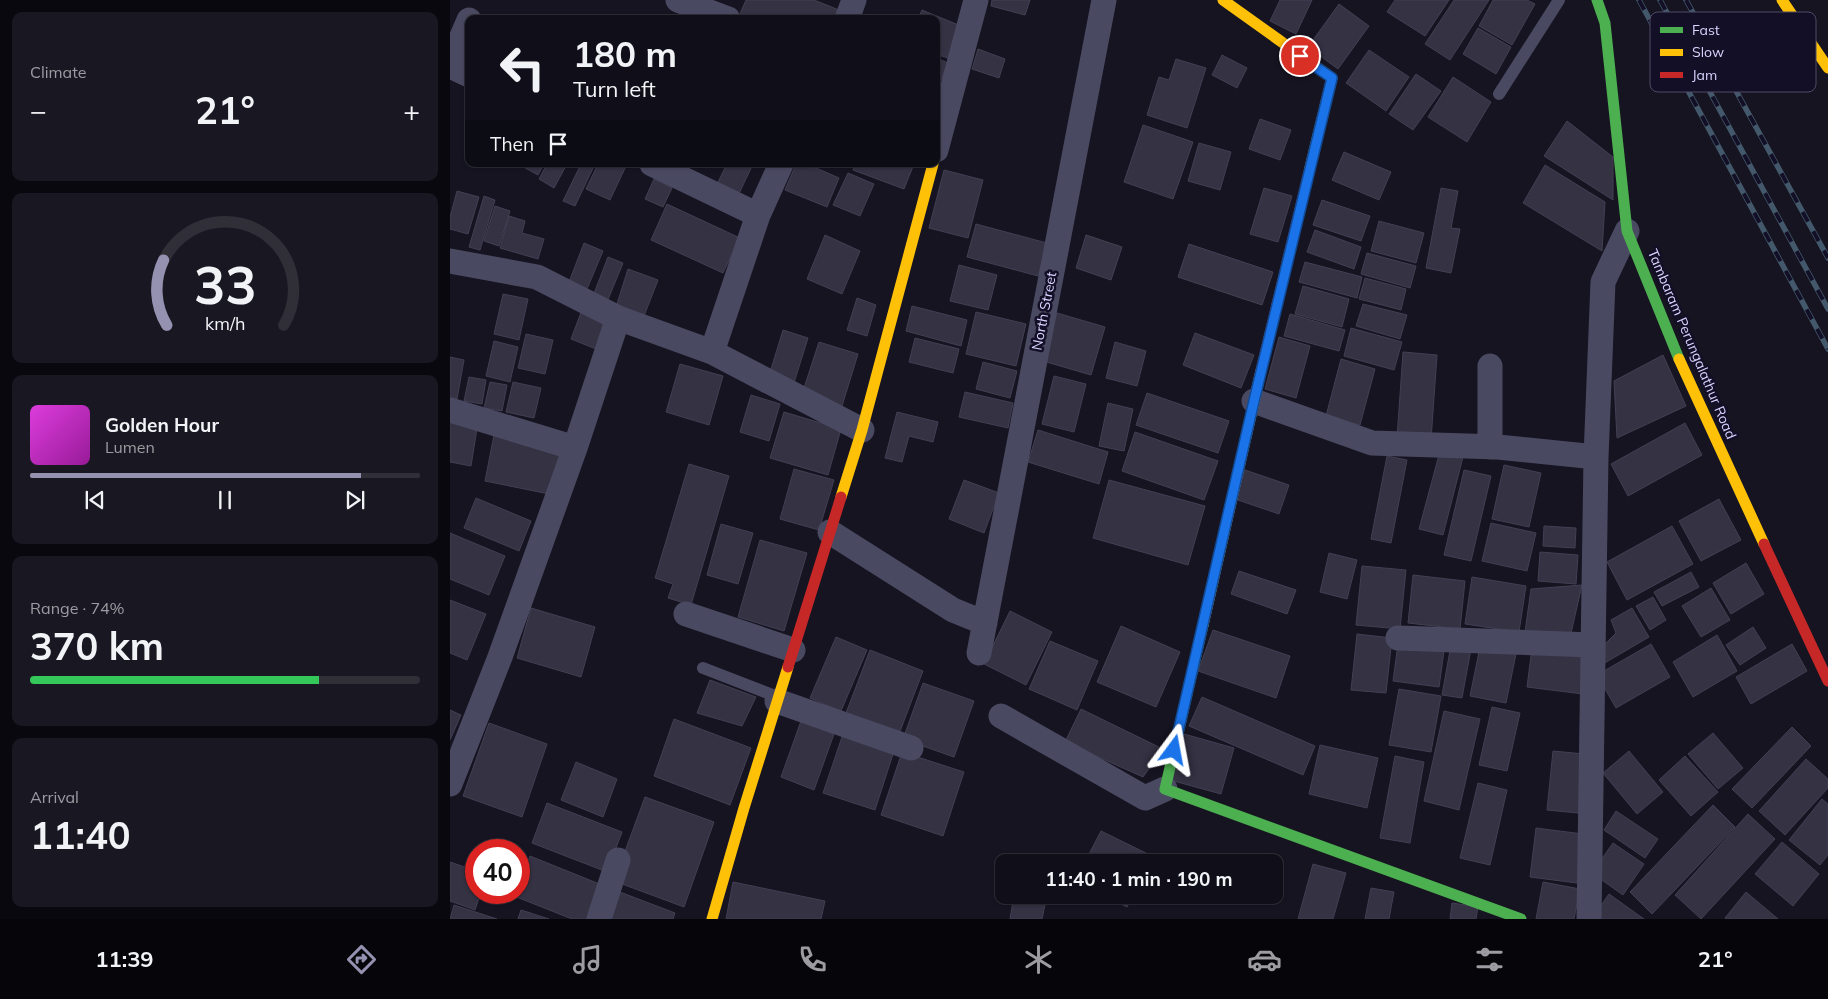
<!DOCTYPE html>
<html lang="en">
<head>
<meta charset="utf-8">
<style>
  body { margin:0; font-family:Mulish,sans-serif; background:#191822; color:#f1f3f6; height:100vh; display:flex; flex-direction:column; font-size:19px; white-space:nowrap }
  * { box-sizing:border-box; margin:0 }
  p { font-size:16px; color:#9c9ca2 }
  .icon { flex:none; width:28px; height:28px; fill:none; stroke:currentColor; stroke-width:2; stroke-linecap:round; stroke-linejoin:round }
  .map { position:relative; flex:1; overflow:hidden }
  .drawer { display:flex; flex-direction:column; gap:12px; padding:12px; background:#09080e; width:450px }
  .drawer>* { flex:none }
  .top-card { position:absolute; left:15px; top:15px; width:475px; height:152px; border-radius:10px; box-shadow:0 1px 4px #0004,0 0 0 1px #302f38; background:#100f19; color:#f1f3f6; overflow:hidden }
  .speed { position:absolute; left:15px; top:839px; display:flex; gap:10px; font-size:25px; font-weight:700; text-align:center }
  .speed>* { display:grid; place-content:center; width:65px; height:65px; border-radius:50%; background:#100f19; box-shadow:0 1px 4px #0004,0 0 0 1px #302f38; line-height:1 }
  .speed .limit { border:8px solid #d22; background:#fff; color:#111 }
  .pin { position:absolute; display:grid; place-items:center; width:42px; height:42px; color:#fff; margin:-21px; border:2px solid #fff; border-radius:50%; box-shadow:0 1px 5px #0007 }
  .me { position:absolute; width:55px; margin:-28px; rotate:13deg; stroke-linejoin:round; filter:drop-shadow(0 0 4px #0008) }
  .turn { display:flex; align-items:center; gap:18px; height:105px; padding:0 25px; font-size:22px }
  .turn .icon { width:65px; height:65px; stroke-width:2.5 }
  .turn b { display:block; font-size:35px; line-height:42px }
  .then { display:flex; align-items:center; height:48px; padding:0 25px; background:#0003; gap:10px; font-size:19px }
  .big { font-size:38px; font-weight:700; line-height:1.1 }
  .drawer .tile { flex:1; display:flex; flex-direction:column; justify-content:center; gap:8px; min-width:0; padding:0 18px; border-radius:10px; background:#191822 }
  .drawer .dial { align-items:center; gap:0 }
  .dial svg { height:130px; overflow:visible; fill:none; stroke:#302f38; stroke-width:7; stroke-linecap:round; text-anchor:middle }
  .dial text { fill:#f1f3f6; stroke:none }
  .song { display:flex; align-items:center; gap:15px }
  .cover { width:60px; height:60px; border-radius:8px; background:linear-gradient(135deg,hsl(300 70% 55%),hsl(300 70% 35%)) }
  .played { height:5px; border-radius:2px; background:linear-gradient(90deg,#9591b1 85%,#302f38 85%) }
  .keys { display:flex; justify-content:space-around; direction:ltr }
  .heat { display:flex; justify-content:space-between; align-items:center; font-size:28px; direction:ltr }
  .charge { height:8px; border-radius:4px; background:linear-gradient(90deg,#34c759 74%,#302f38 0) }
  .trip { position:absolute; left:545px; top:854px; width:288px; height:50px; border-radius:10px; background:#100f19; box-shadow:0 1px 4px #0004,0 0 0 1px #302f38; font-weight:700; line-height:50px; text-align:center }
  .tab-bar { display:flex; height:80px; justify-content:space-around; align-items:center; background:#06060a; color:#9c9ca2 }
  .tab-bar .icon { width:35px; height:35px }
  .tab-bar .active { color:#9591b1 }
  .tab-bar b { font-size:22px; color:#f1f3f6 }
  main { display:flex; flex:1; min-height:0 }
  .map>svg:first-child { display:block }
</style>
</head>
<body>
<main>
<section class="drawer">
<div class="tile"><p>Climate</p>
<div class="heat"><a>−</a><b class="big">21°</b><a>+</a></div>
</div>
<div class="tile dial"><svg viewBox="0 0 100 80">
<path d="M14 69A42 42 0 1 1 86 69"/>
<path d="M14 69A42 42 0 0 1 12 29" stroke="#9591b1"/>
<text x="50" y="56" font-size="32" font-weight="700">33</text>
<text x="50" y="72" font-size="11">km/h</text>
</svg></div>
<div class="tile">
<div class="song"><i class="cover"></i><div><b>Golden Hour</b><p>Lumen</p></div></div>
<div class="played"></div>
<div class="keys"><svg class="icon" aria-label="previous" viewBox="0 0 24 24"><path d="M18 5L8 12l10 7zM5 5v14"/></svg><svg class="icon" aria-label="pause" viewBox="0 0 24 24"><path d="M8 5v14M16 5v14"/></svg><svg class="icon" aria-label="next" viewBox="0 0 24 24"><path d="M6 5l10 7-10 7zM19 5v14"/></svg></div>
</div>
<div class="tile"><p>Range · 74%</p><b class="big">370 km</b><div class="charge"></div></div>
<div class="tile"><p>Arrival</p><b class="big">11:40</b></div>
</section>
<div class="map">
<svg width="1378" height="919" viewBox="0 0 1378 919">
  <rect width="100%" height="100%" fill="#161421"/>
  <path fill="#343243" stroke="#433f54" d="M 296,0 L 364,0 L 389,10 L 386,19 L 294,19 L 289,16 Z
    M 542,0 L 580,0 L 575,15 L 541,6 Z
    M 830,0 L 862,0 L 846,34 L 820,21 Z
    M 945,0 L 999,0 L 975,36 L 937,12 Z
    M 1004,0 L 1039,0 L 1000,60 L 975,44 Z
    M 1043,0 L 1077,0 L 1085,4 L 1062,45 L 1029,26 Z
    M 889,4 L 919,26 L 888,69 L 858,47 Z
    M 472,10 L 511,26 L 498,58 L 486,54 L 486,19 L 468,19 Z
    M 1028,28 L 1061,47 L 1046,74 L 1013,54 Z
    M 528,49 L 555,59 L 549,78 L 522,69 Z
    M 919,50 L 959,77 L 936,111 L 896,83 Z
    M 772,55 L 797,68 L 787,88 L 762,75 Z
    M 486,58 L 498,63 L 486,92 Z
    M 726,59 L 756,68 L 737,128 L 697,115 L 709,77 L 719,80 Z
    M 966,74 L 991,91 L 963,130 L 939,114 Z
    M 1003,77 L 1041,102 L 1017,142 L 978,117 Z
    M 810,119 L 841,130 L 830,160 L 799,149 Z
    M 1117,121 L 1163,157 L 1163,200 L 1094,156 Z
    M 693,125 L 743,142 L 723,199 L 674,182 Z
    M 749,143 L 781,152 L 770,190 L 738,181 Z
    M 894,152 L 941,172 L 929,200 L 882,180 Z
    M 68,164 L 94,164 L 88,175 Z
    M 97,164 L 117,164 L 104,188 L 89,179 Z
    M 131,164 L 145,164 L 125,206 L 113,201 Z
    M 148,164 L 177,164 L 160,200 L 136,189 Z
    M 277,164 L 303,164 L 285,202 L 263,192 Z
    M 346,164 L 357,164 L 389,178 L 377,207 L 335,190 Z
    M 405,164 L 464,164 L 454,189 L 403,170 Z
    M 1095,165 L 1155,202 L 1152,251 L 1073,203 Z
    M 494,170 L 533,180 L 518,238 L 479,228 Z
    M 398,173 L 424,184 L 410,216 L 383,205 Z
    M 204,179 L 222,188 L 213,207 L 195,199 Z
    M 814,188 L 842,196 L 828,242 L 800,234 Z
    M 991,188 L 1008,191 L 1001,228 L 1010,229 L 1001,273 L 976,268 Z
    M 7,191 L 29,197 L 18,234 L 0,229 L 0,217 Z
    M 34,196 L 45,200 L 30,250 L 19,247 Z
    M 872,200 L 920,216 L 911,241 L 863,225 Z
    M 217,204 L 290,238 L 273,273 L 201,240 Z
    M 45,206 L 60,211 L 49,246 L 34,241 Z
    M 59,216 L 75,221 L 72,233 L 94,239 L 88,259 L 50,248 Z
    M 929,221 L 974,233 L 966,263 L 921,251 Z
    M 526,224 L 597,243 L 588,276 L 517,257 Z
    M 865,230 L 911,247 L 904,269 L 857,252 Z
    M 375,235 L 410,251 L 392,294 L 357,279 Z
    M 636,235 L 672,247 L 661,280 L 626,268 Z
    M 134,243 L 153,251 L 137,289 L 119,282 Z
    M 739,244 L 823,272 L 812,305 L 728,277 Z
    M 917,253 L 966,266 L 960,288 L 911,274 Z
    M 158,257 L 173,263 L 157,302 L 143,296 Z
    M 855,262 L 912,277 L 907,298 L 849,282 Z
    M 509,265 L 547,275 L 538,310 L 500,301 Z
    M 178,269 L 208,280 L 194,316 L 166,307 Z
    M 915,278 L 956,289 L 951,310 L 909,299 Z
    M 853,286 L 899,299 L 892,327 L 845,314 Z
    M 53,294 L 78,299 L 69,340 L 44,334 Z
    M 407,298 L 426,305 L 417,336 L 397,330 Z
    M 913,304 L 957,315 L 950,339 L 906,326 Z
    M 462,306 L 517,320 L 511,346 L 456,331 Z
    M 132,310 L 157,320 L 146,349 L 121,339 Z
    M 526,312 L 576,324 L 566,366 L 516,354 Z
    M 607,313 L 655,327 L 641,375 L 593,361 Z
    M 840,314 L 895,330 L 889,351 L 834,336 Z
    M 901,328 L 952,342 L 944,370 L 894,356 Z
    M 333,330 L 358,338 L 343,386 L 318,379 Z
    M 745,333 L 804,355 L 791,388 L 733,365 Z
    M 76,334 L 103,340 L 95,374 L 68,368 Z
    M 829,337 L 860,346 L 846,398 L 815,389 Z
    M 465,338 L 509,349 L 503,373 L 459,362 Z
    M 44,341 L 68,347 L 60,382 L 36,376 Z
    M 369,342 L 408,354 L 392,406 L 352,394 Z
    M 665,342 L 696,351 L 687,386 L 656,378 Z
    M 953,352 L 987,355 L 981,440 L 947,438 Z
    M 1213,355 L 1236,406 L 1167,438 L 1164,381 Z
    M 0,357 L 14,360 L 7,399 L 0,397 Z
    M 891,359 L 925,369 L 910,425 L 876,416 Z
    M 533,362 L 567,371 L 560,398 L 526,389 Z
    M 230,364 L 273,376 L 259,425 L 216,412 Z
    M 604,376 L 636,384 L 624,432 L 592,424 Z
    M 19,377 L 36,380 L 32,404 L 14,401 Z
    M 40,382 L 57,385 L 52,411 L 34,408 Z
    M 63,382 L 91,388 L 84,418 L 56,412 Z
    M 515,392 L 563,403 L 558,428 L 509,417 Z
    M 697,393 L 779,421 L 768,453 L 686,425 Z
    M 301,395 L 330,404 L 319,441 L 290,432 Z
    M 658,403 L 683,409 L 674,451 L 649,446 Z
    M 334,412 L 391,429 L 378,475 L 320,458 Z
    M 447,412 L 488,422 L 483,442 L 459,436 L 452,462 L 435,458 Z
    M 0,418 L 28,422 L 21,466 L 0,462 Z
    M 1235,423 L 1252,455 L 1178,496 L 1161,464 Z
    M 588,430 L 658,452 L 649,484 L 578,462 Z
    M 685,432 L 768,461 L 754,500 L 672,471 Z
    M 44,435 L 114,448 L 104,495 L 35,481 Z
    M 990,451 L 1013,457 L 993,535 L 969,529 Z
    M 937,456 L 957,460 L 941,543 L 921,539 Z
    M 239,464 L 279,476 L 241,605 L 218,598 L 223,584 L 205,578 Z
    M 1054,465 L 1091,473 L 1079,527 L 1042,519 Z
    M 344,469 L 384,480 L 369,530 L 330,519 Z
    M 795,470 L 839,485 L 829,514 L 785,499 Z
    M 1014,470 L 1041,476 L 1021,561 L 994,555 Z
    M 514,480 L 549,493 L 534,533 L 499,519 Z
    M 659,480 L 755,506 L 738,565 L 643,538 Z
    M 26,498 L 81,521 L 69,551 L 14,528 Z
    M 1269,499 L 1291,540 L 1251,561 L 1229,521 Z
    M 1041,523 L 1086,533 L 1077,571 L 1032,561 Z
    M 271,524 L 303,533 L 288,584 L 257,575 Z
    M 1094,526 L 1126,528 L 1125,548 L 1093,546 Z
    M 1222,526 L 1243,564 L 1177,600 L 1157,562 Z
    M 0,533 L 55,556 L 39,595 L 0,579 Z
    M 310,540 L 357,553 L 334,631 L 288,617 Z
    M 1090,552 L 1128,555 L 1126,584 L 1088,581 Z
    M 879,553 L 907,560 L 897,599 L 870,592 Z
    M 1296,563 L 1314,594 L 1281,614 L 1263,583 Z
    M 912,566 L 956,570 L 950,629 L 906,625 Z
    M 789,571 L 846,590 L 837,614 L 781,594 Z
    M 1241,572 L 1249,587 L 1212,606 L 1204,592 Z
    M 963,575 L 1015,581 L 1010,629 L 958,623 Z
    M 1022,577 L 1076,586 L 1069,632 L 1015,624 Z
    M 1132,585 L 1119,642 L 1075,632 L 1081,589 Z
    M 1261,588 L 1280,620 L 1251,637 L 1232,606 Z
    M 1203,597 L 1216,620 L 1200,630 L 1186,606 Z
    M 0,600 L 36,614 L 17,660 L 0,653 Z
    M 81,608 L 145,627 L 131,677 L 67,658 Z
    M 1182,608 L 1199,637 L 1153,664 L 1154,645 L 1166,633 L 1161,620 Z
    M 560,611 L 602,632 L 576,685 L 534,664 Z
    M 671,626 L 730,652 L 706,707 L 647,682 Z
    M 1303,627 L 1316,648 L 1290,665 L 1276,645 Z
    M 763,630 L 840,656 L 826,698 L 748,671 Z
    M 907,634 L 942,638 L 936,693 L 901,690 Z
    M 1267,635 L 1287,671 L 1243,697 L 1223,662 Z
    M 386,637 L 417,650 L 391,711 L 360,698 Z
    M 600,641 L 648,661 L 627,710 L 579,689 Z
    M 948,644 L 994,651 L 989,687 L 943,681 Z
    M 1201,644 L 1220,677 L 1166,708 L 1147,675 Z
    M 1342,644 L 1357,671 L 1301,704 L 1286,677 Z
    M 1001,645 L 1021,649 L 1012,698 L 992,695 Z
    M 1030,647 L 1066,654 L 1056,703 L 1020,696 Z
    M 1082,648 L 1138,655 L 1133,694 L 1077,687 Z
    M 420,650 L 473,671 L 449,734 L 396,713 Z
    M 260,680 L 306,697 L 292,726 L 247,713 Z
    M 473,683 L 524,701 L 504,757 L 453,739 Z
    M 949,689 L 991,696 L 981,752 L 939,745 Z
    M 752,697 L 865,746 L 853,775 L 739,726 Z
    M 1042,707 L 1070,713 L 1057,771 L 1029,765 Z
    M 631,709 L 713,749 L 693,777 L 615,742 Z
    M 0,710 L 11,715 L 0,740 Z
    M 994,711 L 1030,719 L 1009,810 L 974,801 Z
    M 224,719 L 301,748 L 280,805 L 204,776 Z
    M 351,721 L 384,734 L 364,790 L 331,777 Z
    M 39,723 L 97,744 L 72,817 L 13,796 Z
    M 1342,727 L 1361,746 L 1302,808 L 1282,789 Z
    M 1263,733 L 1293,768 L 1268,789 L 1238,754 Z
    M 393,734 L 444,751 L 425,810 L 373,793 Z
    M 734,734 L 784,748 L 771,794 L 720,780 Z
    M 870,745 L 928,758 L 917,808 L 859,794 Z
    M 1103,751 L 1134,754 L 1128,813 L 1097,810 Z
    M 1179,751 L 1213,792 L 1187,814 L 1153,773 Z
    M 452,752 L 514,772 L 493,836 L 431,815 Z
    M 945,756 L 974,762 L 960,843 L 930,838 Z
    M 1235,756 L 1268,792 L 1241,816 L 1209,780 Z
    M 1356,759 L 1378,779 L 1378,788 L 1335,835 L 1309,811 Z
    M 126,762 L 167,779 L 153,817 L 111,800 Z
    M 1028,783 L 1057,790 L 1040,865 L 1010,858 Z
    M 195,797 L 264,822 L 234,907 L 164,881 Z
    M 1372,799 L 1378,804 L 1378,855 L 1370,865 L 1339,840 Z
    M 97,803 L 172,832 L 157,872 L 82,843 Z
    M 1263,805 L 1285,827 L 1202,914 L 1180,892 Z
    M 1166,811 L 1208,839 L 1195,858 L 1154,830 Z
    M 1298,814 L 1325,839 L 1251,919 L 1225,895 Z
    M 1086,828 L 1133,834 L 1127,883 L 1080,877 Z
    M 651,831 L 702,856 L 699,862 L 635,862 Z
    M 1332,842 L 1369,874 L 1343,906 L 1305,874 Z
    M 1163,843 L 1194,864 L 1173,895 L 1142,873 Z
    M 80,856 L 152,885 L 139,919 L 122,919 L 64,896 L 65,892 L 69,892 L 69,883 Z
    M 0,862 L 26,871 L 26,892 L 31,892 L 25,910 L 0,901 Z
    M 863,864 L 896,873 L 883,919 L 848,919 Z
    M 283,882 L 375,901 L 371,919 L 276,919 Z
    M 1093,882 L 1130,889 L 1124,919 L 1086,919 Z
    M 921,888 L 944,892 L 939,919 L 915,919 Z
    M 162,889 L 225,913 L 223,919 L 150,919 Z
    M 1296,892 L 1328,919 L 1276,919 L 1275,918 Z
    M 1159,894 L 1194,919 L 1146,919 L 1143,917 Z
    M 564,895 L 597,895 L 592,919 L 560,919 Z
    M 653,895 L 683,895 L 677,907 Z
    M 1002,903 L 1028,907 L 1026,919 L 1000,919 Z
    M 4,905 L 47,919 L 0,919 Z
    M 71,910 L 99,919 L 68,919 Z"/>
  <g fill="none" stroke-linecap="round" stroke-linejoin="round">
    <path stroke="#4a4962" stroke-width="12" d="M 1049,94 L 1109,0
      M 253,668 L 328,697"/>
    <path stroke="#4a4962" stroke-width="25" d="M 228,0 L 278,19
      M 397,19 L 404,0
      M 0,65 L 19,20
      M 0,66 L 19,75
      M 486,150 L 526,0
      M 202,164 L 308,215
      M 0,261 L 87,277 L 168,318
      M 262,352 L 308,215 L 331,164
      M 804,401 L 922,443 L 1048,447 L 1146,457
      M 0,410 L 125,448
      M 1040,447 L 1040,366
      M 380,532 L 503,610 L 535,623
      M 236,614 L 343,650
      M 948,638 L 1143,645
      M 529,653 L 654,0
      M 327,701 L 461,748
      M 551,716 L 695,798 L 715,789
      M 0,784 L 50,657 L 125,448 L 168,318 L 262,352 L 412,430
      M 149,919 L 168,860
      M 1139,919 L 1146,457 L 1153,282 L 1177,231"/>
    <path stroke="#4caf50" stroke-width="11" d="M 1147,0 L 1155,23 L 1177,231 L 1229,359
      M 753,625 L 715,789 L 1071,919"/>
    <path stroke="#ffc107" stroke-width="11" d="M 773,0 L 882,78 L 860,168
      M 1332,0 L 1378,68
      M 1229,359 L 1314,544
      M 391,497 L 412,430 L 483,164
      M 753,625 L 811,371
      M 262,919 L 294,808 L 338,667"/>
    <path stroke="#c62828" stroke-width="11" d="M 811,371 L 860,168
      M 1314,544 L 1378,681
      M 338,667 L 391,497"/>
    <defs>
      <path id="rail" d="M 1189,0 L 1378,349
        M 1210,0 L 1378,309
        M 1236,0 L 1378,258"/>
    </defs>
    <use href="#rail" stroke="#43596b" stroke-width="5.5"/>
    <use href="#rail" stroke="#130f26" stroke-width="4" stroke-dasharray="11" stroke-linecap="butt"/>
  </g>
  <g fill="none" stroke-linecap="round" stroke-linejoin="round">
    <defs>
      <path id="route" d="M 724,750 L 804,401 L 882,78 L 850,56"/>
    </defs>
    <use href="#route" stroke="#114b97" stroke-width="12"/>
    <use href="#route" stroke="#1a73e8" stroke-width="9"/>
  </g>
  <g text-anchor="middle" stroke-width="5" stroke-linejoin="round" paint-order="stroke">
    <g font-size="14" fill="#d9d4ff" stroke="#130f26">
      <text transform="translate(594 311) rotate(-79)" y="5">North Street</text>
      <text transform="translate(1242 344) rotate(67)" y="5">Tambaram Perungalathur Road</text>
    </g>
  </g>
  <rect x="1200" y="12" width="166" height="80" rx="8" fill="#130f26" stroke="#4e4a67" stroke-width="1"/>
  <rect x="1210" y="27" width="23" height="6" fill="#4caf50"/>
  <rect x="1210" y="49" width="23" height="7" fill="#ffc107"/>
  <rect x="1210" y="72" width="23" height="6" fill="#c62828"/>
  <g font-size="14" fill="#d9d4ff">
    <text x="1242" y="35">Fast</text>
    <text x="1242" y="57">Slow</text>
    <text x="1242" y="80">Jam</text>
  </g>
</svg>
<div class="speed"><div class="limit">40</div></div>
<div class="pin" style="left:850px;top:56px;background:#d93025"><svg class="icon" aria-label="arrive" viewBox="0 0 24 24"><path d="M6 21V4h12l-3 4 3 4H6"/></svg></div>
<svg class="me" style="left:724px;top:750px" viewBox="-20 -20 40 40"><path d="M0-17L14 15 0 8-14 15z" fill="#1a73e8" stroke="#fff" stroke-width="4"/></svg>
<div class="trip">11:40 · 1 min · 190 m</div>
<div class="top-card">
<div class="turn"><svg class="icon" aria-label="left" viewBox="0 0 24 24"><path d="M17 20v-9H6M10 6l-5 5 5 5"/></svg><div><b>180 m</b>Turn left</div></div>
<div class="then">Then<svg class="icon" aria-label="arrive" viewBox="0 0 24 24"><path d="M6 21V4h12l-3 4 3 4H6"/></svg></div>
</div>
</div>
</main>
<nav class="tab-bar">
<b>11:39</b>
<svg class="icon active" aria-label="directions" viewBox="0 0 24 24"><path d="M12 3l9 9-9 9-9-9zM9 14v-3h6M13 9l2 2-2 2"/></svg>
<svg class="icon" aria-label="music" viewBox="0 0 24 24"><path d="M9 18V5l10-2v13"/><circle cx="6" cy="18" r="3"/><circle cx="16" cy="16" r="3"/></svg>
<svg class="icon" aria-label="phone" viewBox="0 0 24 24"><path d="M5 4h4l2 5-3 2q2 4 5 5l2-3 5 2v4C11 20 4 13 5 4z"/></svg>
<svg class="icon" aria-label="climate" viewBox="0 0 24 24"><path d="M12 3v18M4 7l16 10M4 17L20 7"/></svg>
<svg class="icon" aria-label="car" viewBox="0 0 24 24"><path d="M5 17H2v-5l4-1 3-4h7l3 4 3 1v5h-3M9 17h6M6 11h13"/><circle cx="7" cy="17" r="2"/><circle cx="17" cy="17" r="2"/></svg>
<svg class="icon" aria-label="filters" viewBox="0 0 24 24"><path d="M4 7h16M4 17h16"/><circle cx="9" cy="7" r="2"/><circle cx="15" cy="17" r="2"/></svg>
<b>21°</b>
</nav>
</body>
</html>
